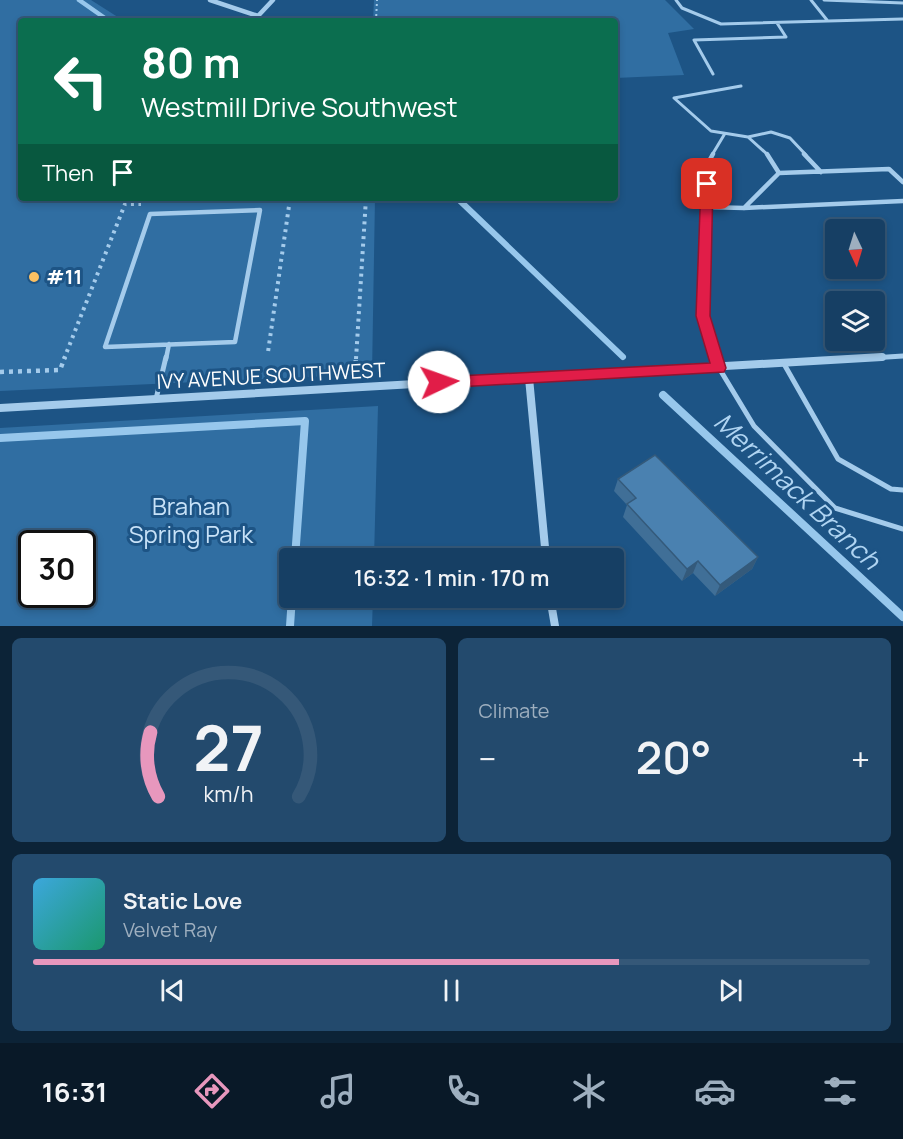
<!DOCTYPE html>
<html lang="en">
<head>
<meta charset="utf-8">
<style>
  body { margin:0; font-family:Manrope,sans-serif; background:#234a6d; color:#f1f3f6; height:100vh; display:flex; flex-direction:column; font-size:22px; white-space:nowrap }
  * { box-sizing:border-box; margin:0 }
  p { font-size:20px; color:#9eafbf }
  .icon { flex:none; width:33px; height:33px; fill:none; stroke:currentColor; stroke-width:2; stroke-linecap:round; stroke-linejoin:round }
  .map { position:relative; height:626px; overflow:hidden }
  .details { display:flex; flex-direction:column; gap:12px; padding:12px; background:#0c2337; flex:1 }
  .details>* { flex:none }
  .banner { position:absolute; left:18px; top:18px; width:600px; height:183px; border-radius:6px; box-shadow:0 3px 9px #0003,0 0 0 2px #355878; background:#0b6e4f; color:#fff; overflow:hidden }
  .needle { width:39px; rotate:176deg }
  .controls { position:absolute; left:825px; top:219px; display:grid; gap:12px }
  .controls a { display:grid; place-items:center; width:60px; height:60px; border-radius:6px; background:#163f64; box-shadow:0 3px 9px #0003,0 0 0 2px #355878; font-size:30px }
  .speed { position:absolute; left:18px; top:530px; display:flex; gap:12px; font-size:30px; font-weight:700; text-align:center }
  .speed>* { display:grid; place-content:center; width:78px; height:78px; border-radius:50%; background:#163f64; box-shadow:0 3px 9px #0003,0 0 0 2px #355878; line-height:1 }
  .speed .limit { border:3px solid #111; border-radius:9px; background:#fff; color:#111 }
  .pin { position:absolute; display:grid; place-items:center; width:51px; height:51px; color:#fff; margin:-26px; border-radius:12px; box-shadow:0 3px 9px #0006 }
  .me { position:absolute; width:66px; margin:-33px; rotate:87deg; stroke-linejoin:round; filter:drop-shadow(0 0 4px #0008) }
  .turn { display:flex; align-items:center; gap:21px; height:126px; padding:0 24px; font-size:27px }
  .turn .icon { width:78px; height:78px; stroke-width:2.5 }
  .turn b { display:block; font-size:42px; line-height:51px }
  .then { display:flex; align-items:center; height:57px; padding:0 24px; background:#0003; gap:12px; font-size:22px }
  .big { font-size:45px; font-weight:600; line-height:1.1 }
  .details .widget { flex:1; display:flex; flex-direction:column; justify-content:center; gap:9px; min-width:0; padding:0 21px; border-radius:9px; background:#234a6d }
  .details .dial { align-items:center; gap:0 }
  .dial svg { height:156px; overflow:visible; fill:none; stroke:#355878; stroke-width:7; stroke-linecap:round; text-anchor:middle }
  .dial text { fill:#f1f3f6; stroke:none }
  .song { display:flex; align-items:center; gap:18px }
  .cover { width:72px; height:72px; border-radius:9px; background:linear-gradient(135deg,hsl(200 70% 55%),hsl(160 70% 35%)) }
  .played { height:6px; border-radius:3px; background:linear-gradient(90deg,#e797bd 70%,#355878 70%) }
  .keys { display:flex; justify-content:space-around; direction:ltr }
  .heat { display:flex; justify-content:space-between; align-items:center; font-size:33px; direction:ltr }
  .details .tiles { flex:1; display:grid; gap:12px; grid-template-columns:1fr 1fr }
  .widget:last-child { grid-column:span 2 }
  .trip { position:absolute; left:279px; top:548px; width:345px; height:60px; border-radius:6px; background:#163f64; box-shadow:0 3px 9px #0003,0 0 0 2px #355878; font-weight:600; line-height:60px; text-align:center }
  .menu { display:flex; height:96px; justify-content:space-around; align-items:center; background:#091928; color:#9eafbf }
  .menu .icon { width:42px; height:42px }
  .menu .selected { color:#e797bd }
  .menu b { font-size:27px; color:#f1f3f6 }
  .map>svg:first-child { display:block }
</style>
</head>
<body>
<div class="map">
<svg width="903" height="626" viewBox="0 0 903 626">
  <rect width="100%" height="100%" fill="#1d5485"/>
  <path fill="#306ea2" fill-rule="evenodd" d="M 0,0 L 91,0 L 124,21 L 21,21 L 21,198 L 375,198 L 372,374 L 0,391 Z
    M 374,0 L 665,0 L 694,29 L 668,33 L 684,75 L 615,78 L 615,21 L 373,21 Z
    M 378,406 L 374,558 L 290,558 L 290,597 L 373,597 L 372,626 L 0,626 L 0,428 ZM 32,543 L 82,543 L 82,594 L 32,594 Z"/>
  <g fill="none" stroke-linecap="round" stroke-linejoin="round">
    <path stroke="#97c7ec" stroke-width="4.5" d="M 79,0 L 109,21"/>
    <path stroke="#97c7ec" stroke-width="6" d="M 457,198 L 623,357"/>
    <path stroke="#97c7ec" stroke-width="8" d="M 663,395 L 903,617
      M 0,438 L 305,421 L 295,558
      M 290,626 L 292,597"/>
    <path stroke="#a4cbeb" stroke-width="2" stroke-dasharray="2 3" stroke-linecap="butt" d="M 376,21 L 377,0"/>
    <path stroke="#a4cbeb" stroke-width="4" stroke-dasharray="3 4.5" stroke-linecap="butt" d="M 290,199 L 316,198
      M 268,200 L 290,199 L 268,352
      M 64,359 L 125,204 L 141,204
      M 356,359 L 366,198"/>
    <path stroke="#a4cbeb" stroke-width="4.5" stroke-dasharray="4 5" stroke-linecap="butt" d="M 0,372 L 60,370 L 65,357
      M 355,373 L 356,357"/>
    <path stroke="#a4cbeb" stroke-width="3" d="M 676,0 L 682,8 L 721,24 L 903,19
      M 811,0 L 827,20
      M 824,0 L 903,3
      M 777,23 L 786,37
      M 713,74 L 694,40 L 786,37
      M 741,86 L 674,98 L 711,131 L 748,137 L 771,132 L 790,138 L 806,155
      M 748,137 L 768,155
      M 712,155 L 724,135"/>
    <path stroke="#a4cbeb" stroke-width="4.5" d="M 767,154 L 779,173
      M 804,154 L 821,172
      M 708,163 L 713,154
      M 706,207 L 744,208 L 903,201
      M 744,208 L 779,173 L 889,169 L 903,182
      M 260,210 L 235,342 L 105,347 L 150,214 Z
      M 166,359 L 169,344"/>
    <path stroke="#a4cbeb" stroke-width="5" d="M 784,364 L 838,459 L 891,489 L 903,490
      M 719,368 L 754,426 L 835,508 L 903,529
      M 156,399 L 166,357"/>
    <path stroke="#a4cbeb" stroke-width="4.5" d="M 210,0 L 258,16
      M 259,21 L 258,16 L 273,0"/>
    <path stroke="#a4cbeb" stroke-width="5" d="M 708,163 L 703,316 L 716,359
      M 856,359 L 903,356"/>
    <path stroke="#a4cbeb" stroke-width="8" d="M 716,357 L 719,368
      M 529,378 L 546,558
      M 0,408 L 882,357
      M 550,597 L 555,626"/>
  </g>
  <path fill="#406f97" d="M 618,479 L 758,557 L 752,569 L 715,596 L 693,573 L 682,581 L 623,517 L 627,505 L 614,491 Z"/>
  <path fill="#345a7b" d="M 758,557 L 752,569 L 715,596 L 720,585 Z
    M 698,561 L 693,573 L 682,581 L 687,569 Z"/>
  <path fill="#4a81b0" stroke="#345a7b" stroke-width="1.5" d="M 655,455 L 758,557 L 720,585 L 698,561 L 687,569 L 627,504 L 636,498 L 618,479 Z"/>
  <path fill="#e11d48" stroke="#92132f" stroke-width="1.5" d="M 707,181 L 713,184 L 710,316 L 726,368 L 724,372 L 439,388 L 434,387 L 432,382 L 434,378 L 439,377 L 710,363 L 696,316 L 701,184 Z"/>
  <circle fill="#fbc062" stroke="#1d5485" stroke-width="2" cx="34" cy="277" r="6"/>
  <g text-anchor="middle" stroke-width="6" stroke-linejoin="round" paint-order="stroke">
    <g font-size="20" font-weight="bold" fill="#fff" stroke="#1d5485" text-anchor="start">
      <text x="46" y="284">#11</text>
    </g>
    <g font-size="20" fill="#fff" stroke="#1d5485">
      <text transform="translate(271 376) rotate(-3)" y="7">IVY AVENUE SOUTHWEST</text>
    </g>
    <g font-size="24" fill="#c8e2f8" stroke="#1d5485">
      <text x="191" y="515">Brahan<tspan x="191" dy="28">Spring Park</tspan></text>
    </g>
    <g font-size="26" font-style="italic" fill="#afd4f2" stroke="#1d5485">
      <text transform="translate(797 491) rotate(43)" y="9">Merrimack Branch</text>
    </g>
  </g>
</svg>
<div class="controls">
<a><svg class="needle" viewBox="-14 -14 28 28"><path d="M0-13l5 13h-10z" fill="#e53935"/><path d="M0 13l5-13h-10z" fill="#9eafbf"/></svg></a>
<a><svg class="icon" aria-label="layers" viewBox="0 0 24 24"><path d="M12 4l9 5-9 5-9-5zM3 14l9 5 9-5"/></svg></a>
</div>
<div class="speed"><div class="limit">30</div></div>
<div class="pin" style="left:707px;top:184px;background:#d93025"><svg class="icon" aria-label="arrive" viewBox="0 0 24 24"><path d="M6 21V4h12l-3 4 3 4H6"/></svg></div>
<svg class="me" style="left:439px;top:382px" viewBox="-20 -20 40 40"><circle r="19" fill="#fff"/><path d="M0-13L10 11 0 6-10 11z" fill="#e11d48"/></svg>
<div class="trip">16:32 · 1 min · 170 m</div>
<div class="banner">
<div class="turn"><svg class="icon" aria-label="left" viewBox="0 0 24 24"><path d="M17 20v-9H6M10 6l-5 5 5 5"/></svg><div><b>80 m</b>Westmill Drive Southwest</div></div>
<div class="then">Then<svg class="icon" aria-label="arrive" viewBox="0 0 24 24"><path d="M6 21V4h12l-3 4 3 4H6"/></svg></div>
</div>
</div>
<section class="details">
<div class="tiles">
<div class="widget dial"><svg viewBox="0 0 100 80">
<path d="M14 69A42 42 0 1 1 86 69"/>
<path d="M14 69A42 42 0 0 1 10 36" stroke="#e797bd"/>
<text x="50" y="56" font-size="32" font-weight="700">27</text>
<text x="50" y="72" font-size="11">km/h</text>
</svg></div>
<div class="widget"><p>Climate</p>
<div class="heat"><a>−</a><b class="big">20°</b><a>+</a></div>
</div>
<div class="widget">
<div class="song"><i class="cover"></i><div><b>Static Love</b><p>Velvet Ray</p></div></div>
<div class="played"></div>
<div class="keys"><svg class="icon" aria-label="previous" viewBox="0 0 24 24"><path d="M18 5L8 12l10 7zM5 5v14"/></svg><svg class="icon" aria-label="pause" viewBox="0 0 24 24"><path d="M8 5v14M16 5v14"/></svg><svg class="icon" aria-label="next" viewBox="0 0 24 24"><path d="M6 5l10 7-10 7zM19 5v14"/></svg></div>
</div>
</div>
</section>
<nav class="menu">
<b>16:31</b>
<svg class="icon selected" aria-label="directions" viewBox="0 0 24 24"><path d="M12 3l9 9-9 9-9-9zM9 14v-3h6M13 9l2 2-2 2"/></svg>
<svg class="icon" aria-label="music" viewBox="0 0 24 24"><path d="M9 18V5l10-2v13"/><circle cx="6" cy="18" r="3"/><circle cx="16" cy="16" r="3"/></svg>
<svg class="icon" aria-label="phone" viewBox="0 0 24 24"><path d="M5 4h4l2 5-3 2q2 4 5 5l2-3 5 2v4C11 20 4 13 5 4z"/></svg>
<svg class="icon" aria-label="climate" viewBox="0 0 24 24"><path d="M12 3v18M4 7l16 10M4 17L20 7"/></svg>
<svg class="icon" aria-label="car" viewBox="0 0 24 24"><path d="M5 17H2v-5l4-1 3-4h7l3 4 3 1v5h-3M9 17h6M6 11h13"/><circle cx="7" cy="17" r="2"/><circle cx="17" cy="17" r="2"/></svg>
<svg class="icon" aria-label="filters" viewBox="0 0 24 24"><path d="M4 7h16M4 17h16"/><circle cx="9" cy="7" r="2"/><circle cx="15" cy="17" r="2"/></svg>
</nav>
</body>
</html>
